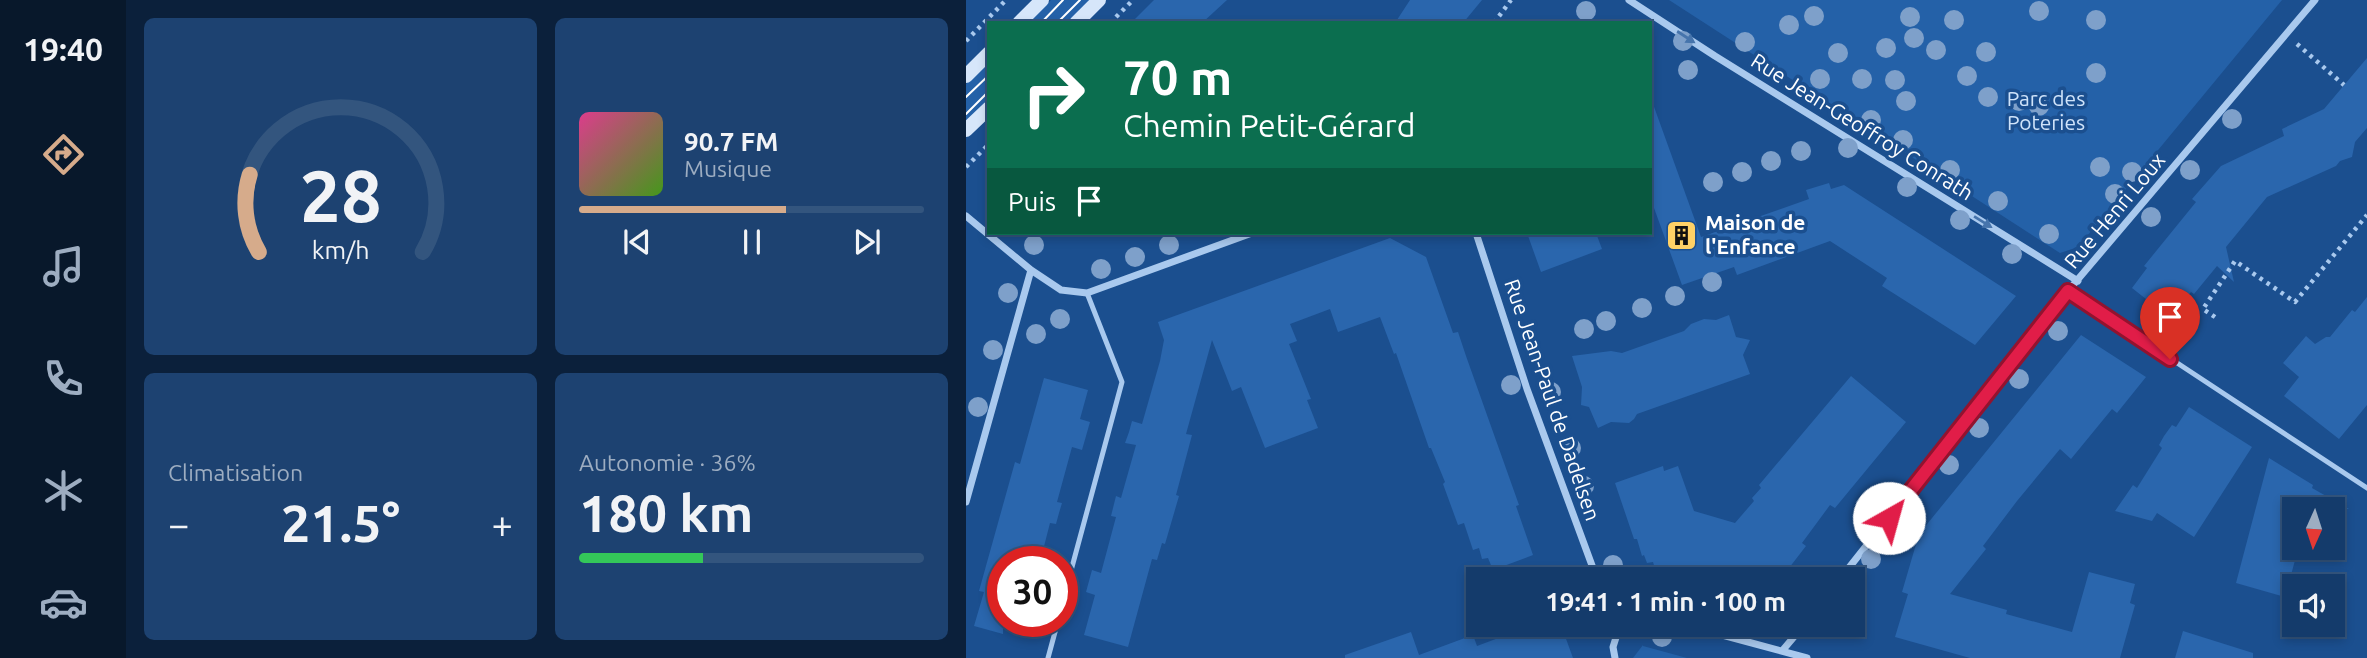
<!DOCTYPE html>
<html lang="fr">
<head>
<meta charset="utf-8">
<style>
  body { margin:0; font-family:Ubuntu,sans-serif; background:#1d4271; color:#f1f3f6; height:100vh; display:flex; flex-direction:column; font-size:26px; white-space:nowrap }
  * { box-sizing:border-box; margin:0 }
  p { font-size:23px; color:#9dadc1 }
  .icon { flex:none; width:38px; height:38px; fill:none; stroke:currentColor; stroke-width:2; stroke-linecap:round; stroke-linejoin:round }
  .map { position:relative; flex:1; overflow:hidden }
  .panel { display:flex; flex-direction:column; gap:18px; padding:18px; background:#0b203b; width:840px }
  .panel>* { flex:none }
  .hud { position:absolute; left:21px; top:21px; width:665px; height:214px; border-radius:0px; box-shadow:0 4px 10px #0003,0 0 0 2px #33557e; background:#0b6e4f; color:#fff; overflow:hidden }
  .needle { width:46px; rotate:183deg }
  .controls { position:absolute; left:1316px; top:497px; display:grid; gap:14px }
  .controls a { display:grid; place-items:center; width:63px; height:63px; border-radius:0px; background:#143b6b; box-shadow:0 4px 10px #0003,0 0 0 2px #33557e; font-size:35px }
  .speed { position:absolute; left:21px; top:546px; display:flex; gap:14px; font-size:35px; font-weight:700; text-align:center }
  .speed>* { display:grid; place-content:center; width:91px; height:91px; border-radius:50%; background:#143b6b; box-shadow:0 4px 10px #0003,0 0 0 2px #33557e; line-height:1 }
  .speed .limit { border:10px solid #d22; background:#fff; color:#111 }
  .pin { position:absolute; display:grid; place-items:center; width:60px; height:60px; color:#fff; margin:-72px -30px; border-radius:50% 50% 50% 0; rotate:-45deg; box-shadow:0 0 7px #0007 }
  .pin .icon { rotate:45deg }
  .me { position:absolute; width:77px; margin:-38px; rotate:38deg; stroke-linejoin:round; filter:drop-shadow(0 0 5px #0008) }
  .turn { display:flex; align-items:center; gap:24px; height:147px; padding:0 21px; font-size:32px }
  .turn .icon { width:91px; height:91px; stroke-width:2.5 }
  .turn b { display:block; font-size:49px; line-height:60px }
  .then { display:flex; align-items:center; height:66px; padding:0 21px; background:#0003; gap:14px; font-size:26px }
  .big { font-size:52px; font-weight:600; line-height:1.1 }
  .panel .widget { flex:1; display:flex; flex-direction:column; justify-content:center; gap:10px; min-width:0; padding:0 24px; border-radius:10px; background:#1d4271 }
  .panel .dial { align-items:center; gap:0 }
  .dial svg { height:182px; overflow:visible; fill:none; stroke:#33557e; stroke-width:7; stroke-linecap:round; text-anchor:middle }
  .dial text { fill:#f1f3f6; stroke:none }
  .song { display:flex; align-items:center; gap:21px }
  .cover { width:84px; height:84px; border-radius:10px; background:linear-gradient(135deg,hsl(330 70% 55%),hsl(100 70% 35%)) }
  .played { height:7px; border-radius:4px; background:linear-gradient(90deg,#d6ab8b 60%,#33557e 60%) }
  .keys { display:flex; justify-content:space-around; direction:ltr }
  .heat { display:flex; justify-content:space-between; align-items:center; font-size:38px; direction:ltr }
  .charge { height:10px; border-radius:5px; background:linear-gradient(90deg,#34c759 36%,#33557e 0) }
  .panel .tiles { flex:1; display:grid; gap:18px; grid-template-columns:repeat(2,1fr) }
  .trip { position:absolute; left:500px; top:567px; width:399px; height:70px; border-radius:0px; background:#143b6b; box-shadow:0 4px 10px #0003,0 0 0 2px #33557e; font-weight:600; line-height:70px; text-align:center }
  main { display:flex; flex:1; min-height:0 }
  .dock { display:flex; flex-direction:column; width:126px; justify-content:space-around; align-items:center; background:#08182b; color:#9dadc1 }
  .dock .icon { width:49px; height:49px }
  .dock .current { color:#d6ab8b }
  .dock b { font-size:32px; color:#f1f3f6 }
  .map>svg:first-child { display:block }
</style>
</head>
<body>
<main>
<nav class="dock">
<b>19:40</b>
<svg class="icon current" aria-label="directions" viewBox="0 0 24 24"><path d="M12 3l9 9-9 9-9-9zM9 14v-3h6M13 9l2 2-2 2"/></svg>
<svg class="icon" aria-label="music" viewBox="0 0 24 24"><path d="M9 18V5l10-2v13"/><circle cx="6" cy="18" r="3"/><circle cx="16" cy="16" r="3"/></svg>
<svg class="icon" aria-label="phone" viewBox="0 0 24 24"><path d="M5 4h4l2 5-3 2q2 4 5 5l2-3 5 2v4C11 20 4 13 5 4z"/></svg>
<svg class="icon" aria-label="climate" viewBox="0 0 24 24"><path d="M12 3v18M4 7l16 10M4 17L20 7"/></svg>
<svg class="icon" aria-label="car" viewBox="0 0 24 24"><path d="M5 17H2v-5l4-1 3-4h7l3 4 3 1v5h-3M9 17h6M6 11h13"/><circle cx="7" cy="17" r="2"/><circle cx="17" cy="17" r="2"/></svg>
</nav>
<section class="panel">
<div class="tiles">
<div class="widget dial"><svg viewBox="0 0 100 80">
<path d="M14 69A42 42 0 1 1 86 69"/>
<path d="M14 69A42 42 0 0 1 10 35" stroke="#d6ab8b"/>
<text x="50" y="56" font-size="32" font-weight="700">28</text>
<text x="50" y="72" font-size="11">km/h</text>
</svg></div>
<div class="widget">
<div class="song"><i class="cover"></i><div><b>90.7 FM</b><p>Musique</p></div></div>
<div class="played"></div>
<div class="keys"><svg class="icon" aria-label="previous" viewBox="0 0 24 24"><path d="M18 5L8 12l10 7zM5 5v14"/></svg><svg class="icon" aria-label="pause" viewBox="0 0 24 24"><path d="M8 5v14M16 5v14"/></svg><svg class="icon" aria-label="next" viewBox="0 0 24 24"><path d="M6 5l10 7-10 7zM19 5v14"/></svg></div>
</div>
<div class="widget"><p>Climatisation</p>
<div class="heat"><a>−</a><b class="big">21.5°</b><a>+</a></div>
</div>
<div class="widget"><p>Autonomie · 36%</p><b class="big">180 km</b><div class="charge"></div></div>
</div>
</section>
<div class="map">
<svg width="1401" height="658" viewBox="0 0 1401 658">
  <rect width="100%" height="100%" fill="#1b4f8f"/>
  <path fill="#2461a8" d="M 85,0 L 125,0 L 103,23 L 62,23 Z
    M 703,0 L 1316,0 L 1112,247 L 1094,253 Z
    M 23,62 L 23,103 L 0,126 L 0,84 Z
    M 677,645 L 677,646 L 721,658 L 667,658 Z"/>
  <path fill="#2a66ad" d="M 188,0 L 261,0 L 236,23 L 165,23 Z
    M 444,0 L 516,0 L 497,23 L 429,23 Z
    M 1401,58 L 1401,128 L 1389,142 L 1386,157 L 1374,161 L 1370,166 L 1301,197 L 1260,247 L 1268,282 L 1251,266 L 1228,294 L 1225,292 L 1204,318 L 1166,288 L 1181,268 L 1178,266 L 1230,202 L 1226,199 L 1255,166 L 1318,136 L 1316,129 L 1358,109 Z
    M 684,104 L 687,104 L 735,237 L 843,199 L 840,190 L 863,183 L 865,189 L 878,185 L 1050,296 L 1009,345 L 916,286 L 921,278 L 864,241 L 771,275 L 768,267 L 716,285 L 684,197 Z
    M 561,233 L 630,233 L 636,249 L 575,272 Z
    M 424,238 L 460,257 L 487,333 L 492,332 L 500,356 L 553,505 L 550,506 L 567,555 L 527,570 L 522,558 L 516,559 L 513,548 L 507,550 L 498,523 L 492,525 L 477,484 L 479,482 L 465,448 L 463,448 L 430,353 L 428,354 L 414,317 L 372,332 L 364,309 L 324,324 L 331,341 L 323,344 L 345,399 L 341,400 L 352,428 L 299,448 L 275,387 L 266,391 L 246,340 L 220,434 L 226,435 L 210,495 L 213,496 L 199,544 L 196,543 L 191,560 L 186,559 L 162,647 L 118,635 L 129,595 L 120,592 L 126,570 L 135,573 L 150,517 L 145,516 L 150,496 L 155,498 L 170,445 L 159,443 L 163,432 L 166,421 L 176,424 L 194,361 L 198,340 L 192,322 Z
    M 1401,297 L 1401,405 L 1373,439 L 1318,396 L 1333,377 L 1317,363 L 1340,336 L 1349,344 L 1360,337 L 1364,337 L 1386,310 L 1389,312 Z
    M 763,315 L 770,337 L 784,340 L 777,355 L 784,374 L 671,414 L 668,419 L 663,423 L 645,422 L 632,428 L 623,407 L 615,405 L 616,387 L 606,356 L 645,351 L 656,353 L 718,331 L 725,324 L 738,319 L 750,320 Z
    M 1115,335 L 1180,377 L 1151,413 L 1146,409 L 1105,459 L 1094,449 L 1051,501 L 1017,546 L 1020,549 L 984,594 L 1041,610 L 1040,614 L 1106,632 L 1123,572 L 1169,584 L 1164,603 L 1169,605 L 1154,658 L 1004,658 L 929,637 L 942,594 L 936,592 L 953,534 Z
    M 885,376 L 940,422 L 869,508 L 864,505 L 836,543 L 840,546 L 823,568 L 831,579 L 719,579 L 690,572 L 687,562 L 681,563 L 678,555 L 676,556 L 671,539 L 668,539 L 649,483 L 697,466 L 698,471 L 712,466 L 728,511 L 769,523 L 788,501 L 786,498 L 795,488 L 793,485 Z
    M 78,378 L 122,390 L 114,419 L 124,422 L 116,450 L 106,447 L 91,502 L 96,503 L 93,513 L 90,524 L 84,523 L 74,562 L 37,562 L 37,634 L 8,626 L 18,592 L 13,591 L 49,462 L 54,464 Z
    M 1223,407 L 1286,447 L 1228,537 L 1191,513 L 1186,521 L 1149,511 L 1167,485 L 1171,488 L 1196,448 L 1193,445 L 1198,436 L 1206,425 L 1210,427 Z
    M 1303,458 L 1347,485 L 1346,488 L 1383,509 L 1328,509 L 1328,548 L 1335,548 L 1333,553 L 1331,553 L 1319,597 L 1270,583 Z
    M 580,625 L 595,625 L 607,658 L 379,658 L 379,655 L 445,632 L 453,655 L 507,635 L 511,646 L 551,631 L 551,635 Z
    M 1217,631 L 1287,653 L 1287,658 L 1209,658 Z"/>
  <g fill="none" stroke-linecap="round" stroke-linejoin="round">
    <path stroke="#a9c9ee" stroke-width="4.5" stroke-dasharray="3.5 5" stroke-linecap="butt" d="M 144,23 L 167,0
      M 528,23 L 545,0
      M 0,41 L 40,0
      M 1331,44 L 1378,85
      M 0,167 L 23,144
      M 1249,317 L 1237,309 L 1269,261 L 1329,302 L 1401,215"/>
    <path stroke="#a9c9ee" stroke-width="5" d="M 1102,291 L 1401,488
      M 96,604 L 156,382 L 121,293
      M 82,658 L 92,621"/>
    <path stroke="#a9c9ee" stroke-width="7" d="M 663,0 L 749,56 L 1112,281
      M 0,216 L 65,270 L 95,290 L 121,293 L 286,233
      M 510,233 L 561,389 L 631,579
      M 0,502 L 65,270
      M 874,579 L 1102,291 L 1349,0
      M 719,625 L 841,658
      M 816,651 L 838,625
      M 649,658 L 647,647 L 654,625"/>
    <path stroke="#d6e6fa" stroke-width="14" d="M 53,23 L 76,0
      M 110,23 L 133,0
      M 0,76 L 23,53
      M 0,130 L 23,108"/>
    <path stroke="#fff" stroke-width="2" d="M 75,23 L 97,0
      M 91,23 L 114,0
      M 0,97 L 23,75
      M 0,114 L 23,91"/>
  </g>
  <g fill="#7ea0ca">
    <circle cx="620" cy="11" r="10"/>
    <circle cx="1073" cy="11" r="10"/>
    <circle cx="848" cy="16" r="10"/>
    <circle cx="944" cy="17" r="10"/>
    <circle cx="988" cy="20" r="10"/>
    <circle cx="1130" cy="20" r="10"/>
    <circle cx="823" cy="25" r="10"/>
    <circle cx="948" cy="38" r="10"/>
    <circle cx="717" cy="41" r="10"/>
    <circle cx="779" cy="42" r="10"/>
    <circle cx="920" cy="48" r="10"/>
    <circle cx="970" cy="50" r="10"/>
    <circle cx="1020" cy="52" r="10"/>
    <circle cx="872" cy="53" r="10"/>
    <circle cx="722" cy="70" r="10"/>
    <circle cx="1130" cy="73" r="10"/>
    <circle cx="1001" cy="76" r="10"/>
    <circle cx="854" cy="79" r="10"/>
    <circle cx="896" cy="79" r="10"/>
    <circle cx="929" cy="80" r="10"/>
    <circle cx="1022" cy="97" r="10"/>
    <circle cx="940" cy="101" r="10"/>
    <circle cx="1053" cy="101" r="10"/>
    <circle cx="1073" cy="106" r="10"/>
    <circle cx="1266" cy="119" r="10"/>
    <circle cx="905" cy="120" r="10"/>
    <circle cx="937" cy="140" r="10"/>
    <circle cx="882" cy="148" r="10"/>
    <circle cx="835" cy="151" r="10"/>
    <circle cx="805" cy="161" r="10"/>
    <circle cx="1134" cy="167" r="10"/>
    <circle cx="984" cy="170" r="10"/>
    <circle cx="1224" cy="170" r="10"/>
    <circle cx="776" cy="172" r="10"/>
    <circle cx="1166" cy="172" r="10"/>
    <circle cx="747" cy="182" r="10"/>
    <circle cx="941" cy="187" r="10"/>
    <circle cx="1149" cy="194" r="10"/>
    <circle cx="1032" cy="201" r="10"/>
    <circle cx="1185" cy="217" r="10"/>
    <circle cx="994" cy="220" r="10"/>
    <circle cx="1083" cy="234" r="10"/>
    <circle cx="68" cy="245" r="10"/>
    <circle cx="203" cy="245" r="10"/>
    <circle cx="1046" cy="254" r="10"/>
    <circle cx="169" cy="257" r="10"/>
    <circle cx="135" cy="269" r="10"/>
    <circle cx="746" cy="282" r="10"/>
    <circle cx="42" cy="293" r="10"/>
    <circle cx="709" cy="296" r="10"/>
    <circle cx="676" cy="308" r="10"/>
    <circle cx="94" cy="319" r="10"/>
    <circle cx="640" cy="321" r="10"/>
    <circle cx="618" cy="329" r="10"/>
    <circle cx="1092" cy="331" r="10"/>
    <circle cx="70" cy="334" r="10"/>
    <circle cx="27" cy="350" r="10"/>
    <circle cx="1053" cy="379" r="10"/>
    <circle cx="545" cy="385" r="10"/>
    <circle cx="585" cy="392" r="10"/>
    <circle cx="12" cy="407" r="10"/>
    <circle cx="1013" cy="428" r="10"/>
    <circle cx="605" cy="448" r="10"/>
    <circle cx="983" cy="465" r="10"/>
    <circle cx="618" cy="486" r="10"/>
    <circle cx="942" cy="514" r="10"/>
    <circle cx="905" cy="559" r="10"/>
    <circle cx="647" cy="565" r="10"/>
    <circle cx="696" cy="637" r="10"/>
  </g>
  <defs><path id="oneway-solid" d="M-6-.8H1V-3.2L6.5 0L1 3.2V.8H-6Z" transform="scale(1.75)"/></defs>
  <g fill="#4674ac">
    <use href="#oneway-solid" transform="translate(720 37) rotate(33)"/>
    <use href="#oneway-solid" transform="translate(1017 222) rotate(32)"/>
  </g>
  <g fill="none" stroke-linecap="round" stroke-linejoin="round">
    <defs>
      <path id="route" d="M 923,518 L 1102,291 L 1204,359"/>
    </defs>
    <use href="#route" stroke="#92132f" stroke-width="18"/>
    <use href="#route" stroke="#e11d48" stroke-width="12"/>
  </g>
  <defs>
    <symbol id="building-square" viewBox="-11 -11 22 22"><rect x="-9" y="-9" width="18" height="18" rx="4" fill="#ffd166" stroke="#1b4f8f"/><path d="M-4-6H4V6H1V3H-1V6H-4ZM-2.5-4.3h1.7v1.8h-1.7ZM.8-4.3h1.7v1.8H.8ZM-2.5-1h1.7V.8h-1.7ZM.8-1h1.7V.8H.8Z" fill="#111"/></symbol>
  </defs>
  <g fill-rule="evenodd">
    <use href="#building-square" x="698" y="218" width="35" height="35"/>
  </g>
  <g text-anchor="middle" stroke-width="7" stroke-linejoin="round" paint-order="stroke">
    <g font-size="21" fill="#cfe3fa" stroke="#1b4f8f">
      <text x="1080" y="106">Parc des<tspan x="1080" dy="24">Poteries</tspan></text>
    </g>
    <g font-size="21" fill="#fff" stroke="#1b4f8f">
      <text transform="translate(896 127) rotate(32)" y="7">Rue Jean-Geoffroy Conrath</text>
      <text transform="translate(1149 211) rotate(-50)" y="7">Rue Henri Loux</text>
      <text transform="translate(586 400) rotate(71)" y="7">Rue Jean-Paul de Dadelsen</text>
    </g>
    <g font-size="21" font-weight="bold" fill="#fff" stroke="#1b4f8f" text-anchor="start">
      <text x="739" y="230">Maison de<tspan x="739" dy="24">l'Enfance</tspan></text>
    </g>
  </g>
</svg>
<div class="controls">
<a><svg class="needle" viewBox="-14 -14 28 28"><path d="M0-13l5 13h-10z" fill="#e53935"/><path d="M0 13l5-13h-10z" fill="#9dadc1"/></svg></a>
<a><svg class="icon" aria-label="sound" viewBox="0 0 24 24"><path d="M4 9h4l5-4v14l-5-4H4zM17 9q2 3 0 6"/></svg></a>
</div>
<div class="speed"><div class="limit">30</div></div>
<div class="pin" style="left:1204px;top:359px;background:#d93025"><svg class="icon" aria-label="arrive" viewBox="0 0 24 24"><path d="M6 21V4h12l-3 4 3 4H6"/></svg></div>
<svg class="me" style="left:923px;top:518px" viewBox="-20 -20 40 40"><circle r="19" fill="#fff"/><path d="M0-13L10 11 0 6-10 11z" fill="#e11d48"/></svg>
<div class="trip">19:41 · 1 min · 100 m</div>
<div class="hud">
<div class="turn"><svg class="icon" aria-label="right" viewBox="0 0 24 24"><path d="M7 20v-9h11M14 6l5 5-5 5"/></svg><div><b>70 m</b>Chemin Petit-Gérard</div></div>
<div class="then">Puis<svg class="icon" aria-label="arrive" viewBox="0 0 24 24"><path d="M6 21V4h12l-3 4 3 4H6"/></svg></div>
</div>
</div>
</main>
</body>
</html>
